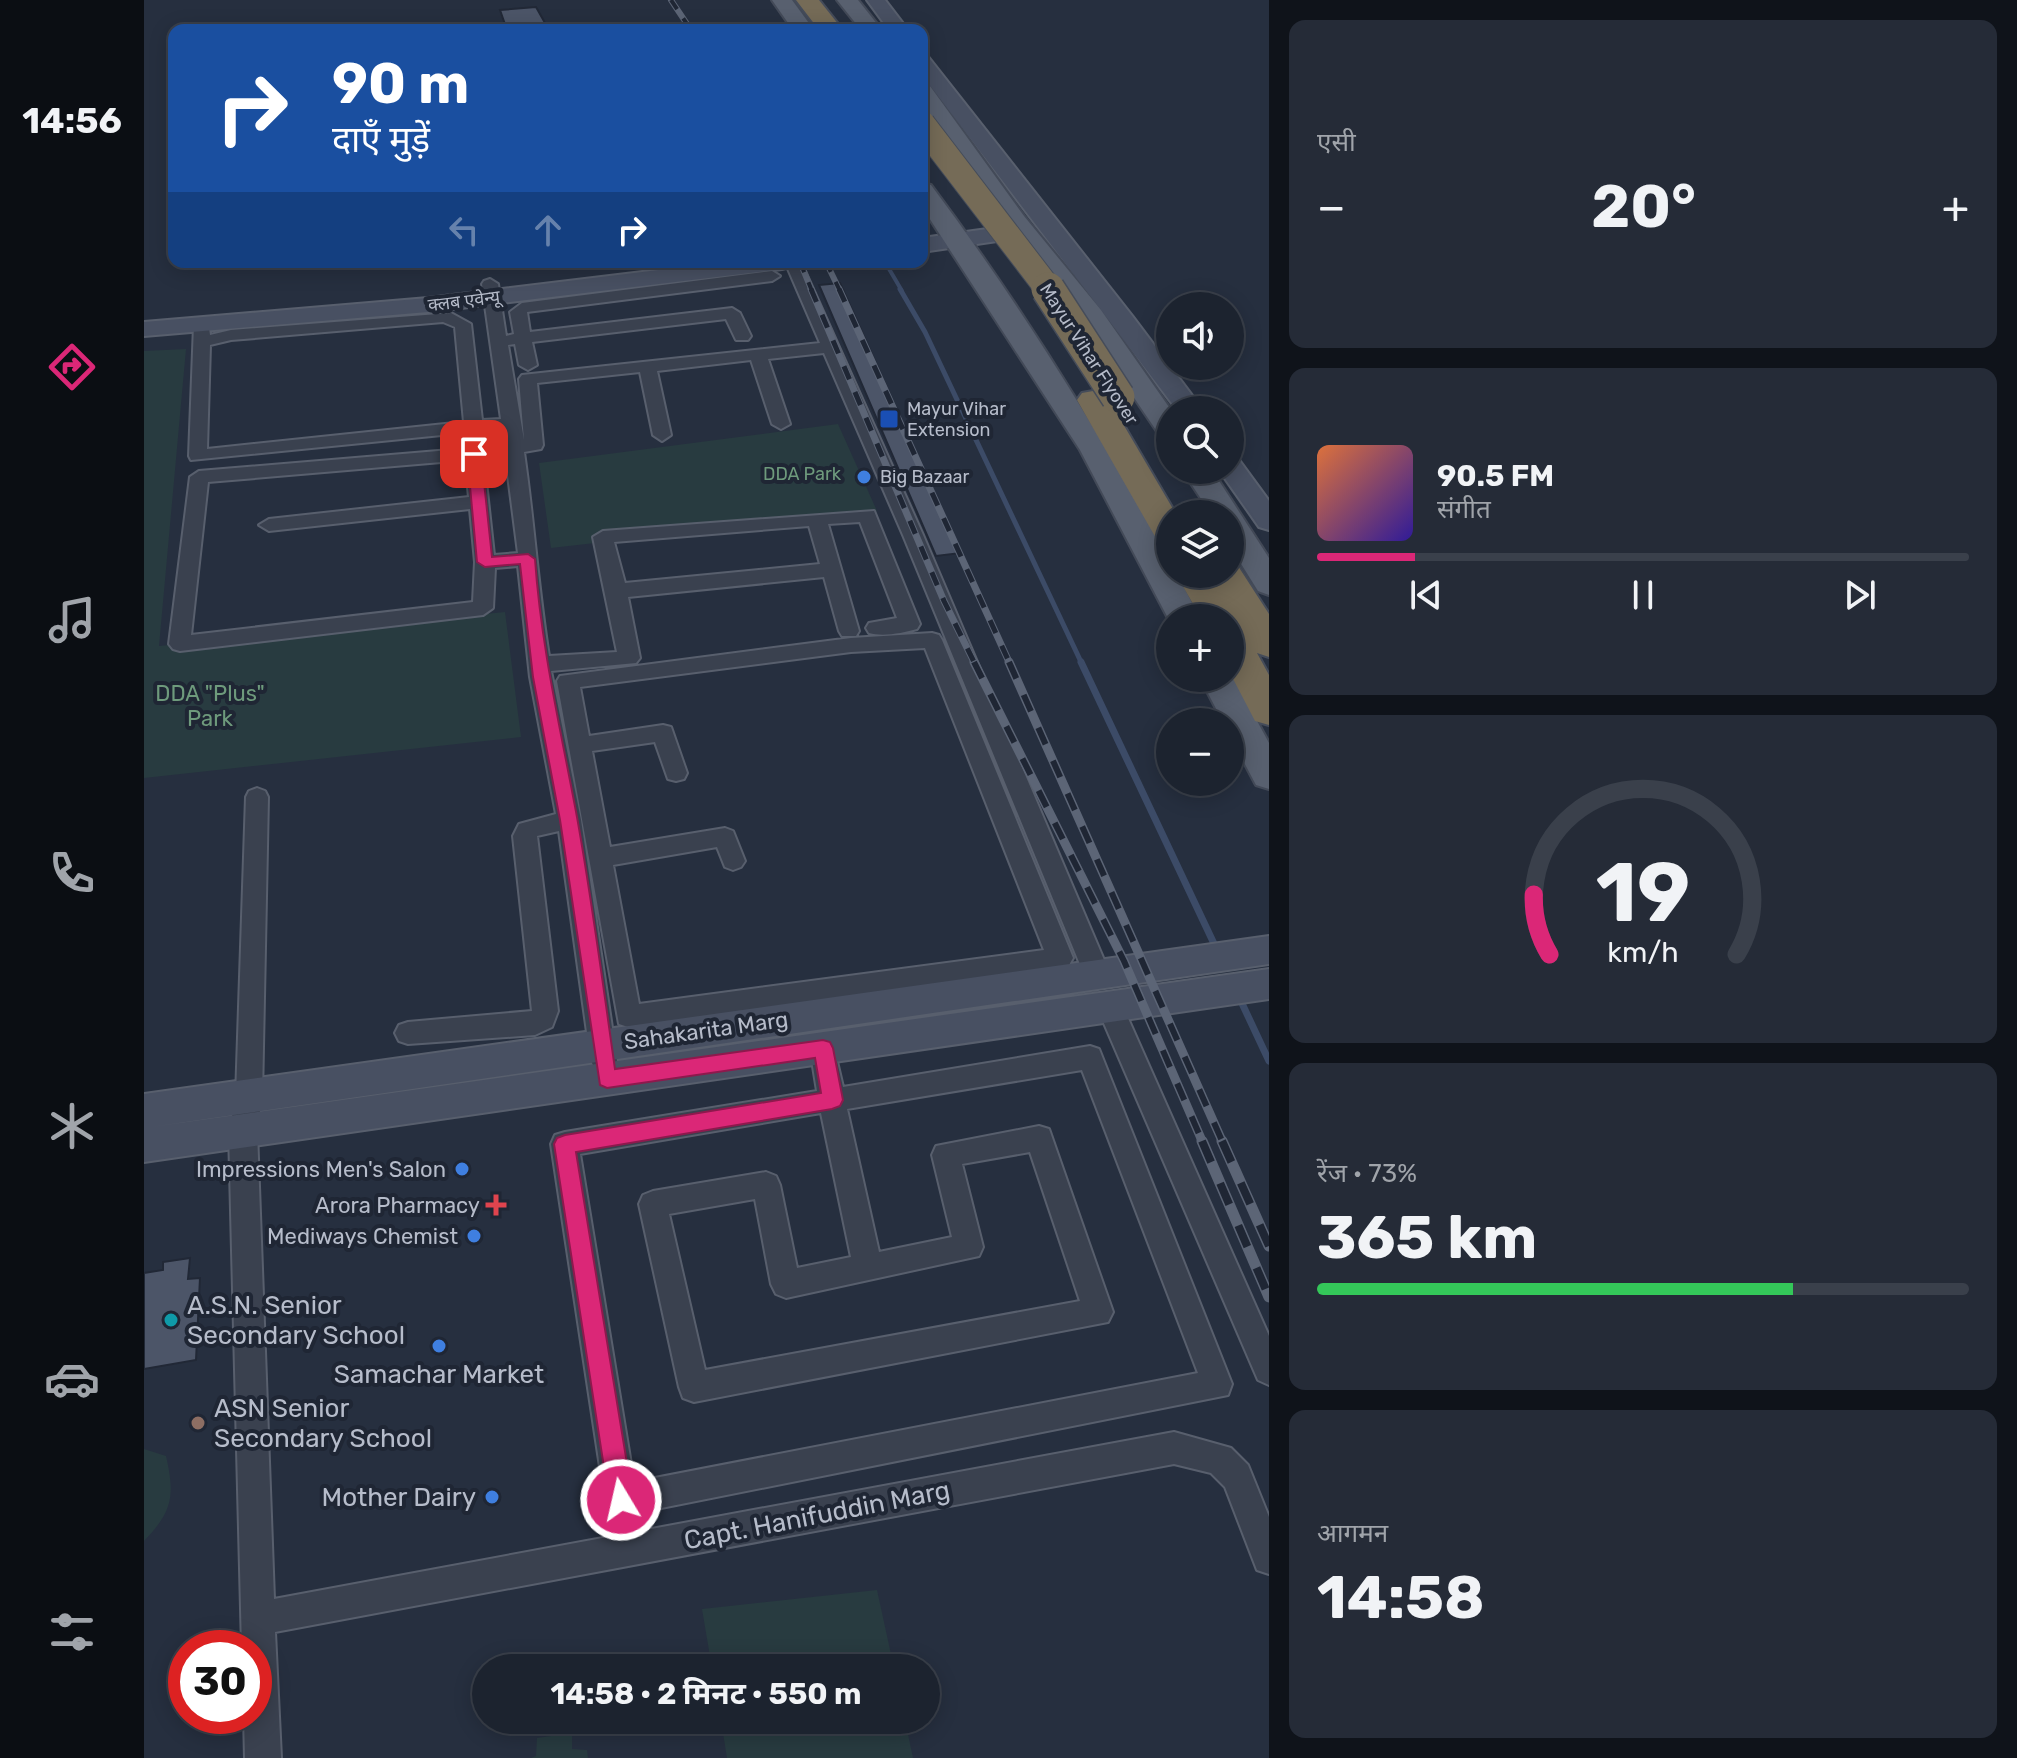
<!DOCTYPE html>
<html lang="hi">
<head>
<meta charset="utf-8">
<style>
  body { margin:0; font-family:Rubik,"Noto Sans Devanagari",sans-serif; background:#252b37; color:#f1f3f6; height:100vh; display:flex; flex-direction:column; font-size:30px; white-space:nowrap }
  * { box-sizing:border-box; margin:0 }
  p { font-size:26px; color:#a0a4aa }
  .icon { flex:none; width:44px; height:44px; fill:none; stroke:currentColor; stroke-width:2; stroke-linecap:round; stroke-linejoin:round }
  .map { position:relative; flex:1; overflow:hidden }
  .side { display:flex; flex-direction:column; gap:20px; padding:20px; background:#0f131a; width:748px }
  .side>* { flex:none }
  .hud { position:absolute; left:24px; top:24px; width:760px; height:244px; border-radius:16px; box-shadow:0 4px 20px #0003,0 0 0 2px #3a404b; background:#1a4fa0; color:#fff; overflow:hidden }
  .tools { position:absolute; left:1012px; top:292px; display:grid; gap:16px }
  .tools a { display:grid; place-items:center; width:88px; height:88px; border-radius:50%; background:#1c232f; box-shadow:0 4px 20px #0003,0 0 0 2px #3a404b; font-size:40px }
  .speed { position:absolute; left:24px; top:1630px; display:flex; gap:16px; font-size:40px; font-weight:700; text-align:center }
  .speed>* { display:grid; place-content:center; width:104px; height:104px; border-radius:50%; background:#1c232f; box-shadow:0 4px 20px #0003,0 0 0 2px #3a404b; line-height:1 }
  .speed .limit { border:12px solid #d22; background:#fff; color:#111 }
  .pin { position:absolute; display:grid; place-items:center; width:68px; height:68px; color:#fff; margin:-34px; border-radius:16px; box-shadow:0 4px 12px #0006 }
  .me { position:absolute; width:88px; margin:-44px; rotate:351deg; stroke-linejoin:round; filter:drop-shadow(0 0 6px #0008) }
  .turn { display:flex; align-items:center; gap:28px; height:168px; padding:0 32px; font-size:36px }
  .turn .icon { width:104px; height:104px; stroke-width:2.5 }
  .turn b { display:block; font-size:56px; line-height:68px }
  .lanes { display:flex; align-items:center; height:76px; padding:0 32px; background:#0003; justify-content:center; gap:40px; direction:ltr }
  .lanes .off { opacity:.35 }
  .big { font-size:60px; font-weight:700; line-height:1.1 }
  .side .widget { flex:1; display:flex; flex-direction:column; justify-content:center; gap:12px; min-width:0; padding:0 28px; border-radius:16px; background:#252b37 }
  .side .dial { align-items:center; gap:0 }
  .dial svg { height:208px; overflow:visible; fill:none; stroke:#3a404b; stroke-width:7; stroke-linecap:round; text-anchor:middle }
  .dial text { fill:#f1f3f6; stroke:none }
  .song { display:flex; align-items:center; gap:24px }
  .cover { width:96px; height:96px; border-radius:12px; background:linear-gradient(135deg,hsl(20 70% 55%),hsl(250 70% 35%)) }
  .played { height:8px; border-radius:4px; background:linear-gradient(90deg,#db2777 15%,#3a404b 15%) }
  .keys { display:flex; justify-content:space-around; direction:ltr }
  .heat { display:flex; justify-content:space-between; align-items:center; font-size:44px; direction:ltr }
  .charge { height:12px; border-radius:6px; background:linear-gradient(90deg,#34c759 73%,#3a404b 0) }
  .trip { position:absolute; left:328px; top:1654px; width:468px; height:80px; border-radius:40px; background:#1c232f; box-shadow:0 4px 20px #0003,0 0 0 2px #3a404b; font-weight:700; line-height:80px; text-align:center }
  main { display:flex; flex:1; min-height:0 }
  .tabs { display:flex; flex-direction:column; width:144px; justify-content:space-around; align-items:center; background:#0b0e13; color:#a0a4aa }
  .tabs .icon { width:56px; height:56px }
  .tabs .current { color:#db2777 }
  .tabs b { font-size:36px; color:#f1f3f6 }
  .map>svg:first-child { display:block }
</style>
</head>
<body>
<main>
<nav class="tabs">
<b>14:56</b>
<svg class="icon current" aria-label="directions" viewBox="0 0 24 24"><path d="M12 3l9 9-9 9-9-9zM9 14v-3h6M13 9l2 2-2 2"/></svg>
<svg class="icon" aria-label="music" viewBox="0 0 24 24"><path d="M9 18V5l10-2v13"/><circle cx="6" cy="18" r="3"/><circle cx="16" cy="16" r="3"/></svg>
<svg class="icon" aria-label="phone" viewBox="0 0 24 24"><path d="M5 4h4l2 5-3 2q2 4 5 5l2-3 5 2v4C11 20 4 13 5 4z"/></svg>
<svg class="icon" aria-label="climate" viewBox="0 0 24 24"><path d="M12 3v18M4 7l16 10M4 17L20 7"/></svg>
<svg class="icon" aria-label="car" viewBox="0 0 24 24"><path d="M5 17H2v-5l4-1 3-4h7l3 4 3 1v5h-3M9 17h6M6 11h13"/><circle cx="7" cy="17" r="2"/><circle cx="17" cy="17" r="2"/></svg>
<svg class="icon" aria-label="filters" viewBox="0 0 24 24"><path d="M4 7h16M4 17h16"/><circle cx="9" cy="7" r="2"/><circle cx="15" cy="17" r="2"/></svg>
</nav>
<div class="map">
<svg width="1125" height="1758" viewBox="0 0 1125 1758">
  <rect width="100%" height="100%" fill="#262f3f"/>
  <path fill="#283b40" d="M 42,349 L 15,646 L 361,612 L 377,737 L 0,778 L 0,351 Z
    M 694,424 L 733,511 L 407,548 L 395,463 Z
    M 0,1449 L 22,1456 C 31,1495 29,1511 0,1541 Z
    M 733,1590 L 750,1668 L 568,1668 L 558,1609 Z
    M 577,1720 L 761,1720 L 769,1758 L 583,1758 Z
    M 428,1733 L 428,1749 L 443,1750 L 444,1758 L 387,1758 L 392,1756 L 393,1738 Z"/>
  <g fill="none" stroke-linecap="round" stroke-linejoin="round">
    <path stroke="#3c4b67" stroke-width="4" d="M 741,262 L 758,291"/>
    <path stroke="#3c4b67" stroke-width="5" d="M 756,289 L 781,332 L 938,664"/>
    <path stroke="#3c4b67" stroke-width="7" d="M 937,662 L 1073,950
      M 1095,997 L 1125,1061"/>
  </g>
  <path fill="#4c5568" stroke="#212836" stroke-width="2" d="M 392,7 L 405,30 L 363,30 L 356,10 Z
    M 696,283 L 817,553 L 792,556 L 675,285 Z
    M 46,1258 L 44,1279 L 56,1278 L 52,1360 L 0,1369 L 0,1273 L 19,1270 L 19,1262 Z"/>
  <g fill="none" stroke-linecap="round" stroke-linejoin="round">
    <defs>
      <path id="street" d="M 641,262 L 657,262 L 779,535 L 966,974 L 962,981 L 953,984 L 944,981 L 940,974 L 759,535 L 680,353 L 624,359 L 646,424 L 637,429 L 628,424 L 607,360 L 513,371 L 527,435 L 518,441 L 509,435 L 496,372 L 393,383 L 399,445 L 397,449 L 380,452 C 390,520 394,588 405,656 L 473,652 L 449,537 L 459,531 L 730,511 L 776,624 L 773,629 C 759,633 739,637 725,633 L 722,628 L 725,623 L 753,618 L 716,522 L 684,524 L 715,631 L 712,636 L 698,636 L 695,631 L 680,577 L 484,597 L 496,658 L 492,663 L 407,671 L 437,820 L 473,1061 L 469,1069 L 460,1072 L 451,1069 L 447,1061 L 415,831 L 393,836 L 414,1011 L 408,1027 L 391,1035 L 264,1044 L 255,1041 L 251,1033 L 255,1025 L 264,1022 L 388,1011 L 369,836 L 375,824 L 412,814 L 386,677 L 374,566 L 351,568 L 349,608 L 339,615 L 36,651 L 29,649 L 25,644 L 46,477 L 55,471 L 330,448 L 339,454 L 350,555 L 374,553 L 358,429 L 47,460 L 45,456 L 50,325 L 58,320 L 64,321 L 66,335 L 87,330 L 307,313 L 327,324 L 338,420 L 357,419 L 338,284 L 340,281 L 346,279 L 354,284 L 362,336 L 370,334 L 366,312 L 378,303 L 628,271 L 636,276 L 628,281 L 383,312 L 386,332 L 588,308 L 596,313 L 607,336 L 604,340 L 592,340 L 582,319 L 388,342 L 393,365 L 384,370 L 375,365 L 371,344 L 364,345 L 380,440 L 375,379 L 378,375 L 676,343 ZM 299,322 L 311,327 L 320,422 L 63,449 L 66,345 L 87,340 ZM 321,460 L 325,497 L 125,519 L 115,525 L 125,531 L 326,509 L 331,562 L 329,602 L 47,635 L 64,482 ZM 665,526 L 676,564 L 481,583 L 470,542 Z
        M 788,633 L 795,635 L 798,640 L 929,958 L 925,965 L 484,1027 L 475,1024 L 413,681 L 416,676 L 707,638 ZM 781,648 L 900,950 L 495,1004 L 469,865 L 573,847 L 581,867 L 589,870 L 597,867 L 601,861 L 589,831 L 581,828 L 466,847 L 448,751 L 511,742 L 524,779 L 532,781 L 540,779 L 543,773 L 527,727 L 519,725 L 445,736 L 436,687 L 707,652 Z
        M 113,788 L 121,791 L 124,797 L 118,1097 L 113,1131 L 130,1599 L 1030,1432 L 1087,1448 L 1104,1465 L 1125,1517 L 1125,1574 L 1113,1570 L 1081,1487 L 1067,1473 L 1030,1464 L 131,1632 L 137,1758 L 101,1758 L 100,1716 L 110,1716 L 110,1648 L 98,1648 L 85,1131 L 92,1097 L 102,797 L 105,791 Z
        M 966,996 L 975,999 L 979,1007 L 1125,1336 L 1125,1385 L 1114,1380 L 953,1007 L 957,999 Z
        M 679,1037 L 688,1040 L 699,1087 L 946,1046 L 955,1049 L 1088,1384 L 1084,1395 L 477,1516 L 466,1511 L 461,1500 L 407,1144 L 411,1135 L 421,1132 L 673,1091 L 666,1048 L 670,1040 ZM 938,1070 L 1054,1373 L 490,1482 L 436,1154 L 677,1113 L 707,1257 L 653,1268 L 636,1185 L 632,1176 L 622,1172 L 509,1191 L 499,1195 L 495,1204 L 535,1387 L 539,1398 L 550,1402 L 964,1322 L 969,1312 L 905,1129 L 895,1126 L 792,1146 L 788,1155 L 808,1237 L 735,1252 L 703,1109 ZM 886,1152 L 936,1301 L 561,1370 L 525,1214 L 611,1199 L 627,1284 L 632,1294 L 642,1298 L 835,1256 L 839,1247 L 818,1164 Z"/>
      <path id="secondary" d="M 723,0 L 741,0 L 764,30 L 745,30 Z
        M 778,56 L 785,58 L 989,317 L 1059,410 L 1033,410 L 778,75 Z
        M 879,224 L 890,231 L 887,236 L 778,252 L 778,238 Z
        M 581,262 L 649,262 L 646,267 L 638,269 L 284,312 L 0,336 L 0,322 L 284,298 Z
        M 1086,458 L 1095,460 L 1125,501 L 1125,530 L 1115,527 L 1075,470 L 1086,470 Z
        M 1125,936 L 1125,964 L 0,1128 L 0,1094 Z
        M 1125,969 L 1125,999 L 0,1162 L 0,1128 Z"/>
      <path id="primary" d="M 628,0 L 648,0 L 670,30 L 649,30 Z
        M 693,0 L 714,0 L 738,30 L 717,30 Z
        M 778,84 L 786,86 L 880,216 L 957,310 L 1027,410 L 1026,439 L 1016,436 L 938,321 L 862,226 L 778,107 Z
        M 778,183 L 787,185 C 876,304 955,431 1026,562 L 1026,574 L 1033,574 L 1056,618 L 1026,618 L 1026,622 L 936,450 L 778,207 Z
        M 1038,470 L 1068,470 L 1125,558 L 1125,595 L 1114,591 L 1086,546 L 1086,514 L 1067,514 Z
        M 1086,671 L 1125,743 L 1125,789 L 1112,785 L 1086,736 L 1086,722 L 1079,722 L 1056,678 L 1086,678 Z"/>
      <path id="highway" d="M 652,0 L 675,0 L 699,30 L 675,30 Z
        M 949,391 L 960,393 L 965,400 L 1032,514 L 1026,514 L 1026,544 L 1014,541 L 1009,533 L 933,400 L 938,393 Z
        M 1086,564 L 1094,566 L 1125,614 L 1125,657 L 1113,653 L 1125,675 L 1125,725 L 1111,721 L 1086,673 L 1086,618 L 1057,618 L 1032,574 L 1086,574 ZM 1092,620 L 1097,628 L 1089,625 Z"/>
    </defs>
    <use href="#street" stroke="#585f6d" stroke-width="4"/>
    <use href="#secondary" stroke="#585f6d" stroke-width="4"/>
    <use href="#primary" stroke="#434a58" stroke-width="4"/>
    <use href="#highway" stroke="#454c5a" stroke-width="4"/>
    <use href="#street" fill="#3a414f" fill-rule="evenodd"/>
    <use href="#secondary" fill="#485062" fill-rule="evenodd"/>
    <use href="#primary" fill="#58606f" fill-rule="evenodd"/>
    <use href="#highway" fill="#756b57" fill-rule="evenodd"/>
    <defs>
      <path id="rail-far3" d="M 527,0 L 547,30
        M 656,262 L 668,291
        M 682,262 L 696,291"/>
      <path id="rail-far2" d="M 667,289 L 800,601 L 831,664
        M 695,289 L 866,664"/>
      <path id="rail-far1" d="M 830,662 L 980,961 L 1059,1143
        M 865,662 L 1079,1143"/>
      <path id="rail" d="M 1058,1141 L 1125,1297
        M 1078,1141 L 1125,1246"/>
    </defs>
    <use href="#rail-far3" stroke="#5c6576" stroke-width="6"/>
    <use href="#rail-far2" stroke="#5c6576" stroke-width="7"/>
    <use href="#rail-far1" stroke="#5c6576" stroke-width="9"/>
    <use href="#rail" stroke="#5c6576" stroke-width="11"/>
    <use href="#rail-far3" stroke="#1f2634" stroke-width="4" stroke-dasharray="11" stroke-linecap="butt"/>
    <use href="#rail-far2" stroke="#1f2634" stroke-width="5" stroke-dasharray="14" stroke-linecap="butt"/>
    <use href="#rail-far1" stroke="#1f2634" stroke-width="6" stroke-dasharray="18" stroke-linecap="butt"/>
    <use href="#rail" stroke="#1f2634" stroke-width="8" stroke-dasharray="23" stroke-linecap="butt"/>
    <defs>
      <path id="highway-bridge-far1" d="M 778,124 L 906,291"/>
      <path id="highway-bridge" d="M 904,289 L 974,397"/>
    </defs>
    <use href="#highway-bridge-far1" stroke="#454c5a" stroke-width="28" stroke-linecap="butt"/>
    <use href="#highway-bridge" stroke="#454c5a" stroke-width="36" stroke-linecap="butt"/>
    <use href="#highway-bridge-far1" stroke="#756b57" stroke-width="26"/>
    <use href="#highway-bridge" stroke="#756b57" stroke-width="33"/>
  </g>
  <path fill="#db2777" stroke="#8e194d" stroke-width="2" d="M 330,449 L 337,454 L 348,557 L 384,554 L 391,559 C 397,647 417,731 433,817 C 448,900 459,985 471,1069 L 679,1040 L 686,1042 L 689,1048 L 699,1100 L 696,1106 L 688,1109 L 432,1152 L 489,1500 L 486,1509 L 477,1512 L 469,1509 L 465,1500 L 410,1144 L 413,1138 L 421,1135 L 677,1093 L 671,1058 L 463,1088 L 456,1085 L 416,820 L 389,677 L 376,564 L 341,567 L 333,562 L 323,454 Z"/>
  <rect fill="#1a4fb4" stroke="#1f2634" stroke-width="3" x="735" y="409" width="20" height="20" rx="4"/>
  <g fill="#3f7fe0" stroke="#1f2634" stroke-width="3">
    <circle cx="720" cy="477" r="8"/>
    <circle cx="318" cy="1169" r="8"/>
    <circle cx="330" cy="1236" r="8"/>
    <circle cx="295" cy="1346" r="8"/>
    <circle cx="348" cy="1497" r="8"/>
  </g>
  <path fill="#e0444e" stroke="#1f2634" stroke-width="3" d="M348 1193h8v8h8v8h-8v8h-8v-8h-8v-8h8z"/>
  <circle fill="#0f9aa8" stroke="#1f2634" stroke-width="3" cx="27" cy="1320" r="8"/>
  <circle fill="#8d6e63" stroke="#1f2634" stroke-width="3" cx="54" cy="1423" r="8"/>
  <g text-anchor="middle" stroke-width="8" stroke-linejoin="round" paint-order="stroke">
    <g font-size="18" fill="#b6bcca" stroke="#1f2634">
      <text transform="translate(320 301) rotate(-7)" y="6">क्लब एवेन्यू</text>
      <text transform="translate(945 354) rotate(57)" y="6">Mayur Vihar Flyover</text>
    </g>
    <g font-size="18" fill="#b6bcca" stroke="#1f2634" text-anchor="start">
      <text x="763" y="415">Mayur Vihar<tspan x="763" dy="21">Extension</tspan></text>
      <text x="736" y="483">Big Bazaar</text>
    </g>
    <g font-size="18" fill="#6e9a7c" stroke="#1f2634">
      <text x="658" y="480">DDA Park</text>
    </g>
    <g font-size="22" fill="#6e9a7c" stroke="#1f2634">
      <text x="66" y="701">DDA "Plus"<tspan x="66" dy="25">Park</tspan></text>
    </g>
    <g font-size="22" fill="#b6bcca" stroke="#1f2634">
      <text transform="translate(562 1030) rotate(-8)" y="8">Sahakarita Marg</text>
    </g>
    <g font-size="22" fill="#b6bcca" stroke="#1f2634" text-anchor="end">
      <text x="302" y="1177">Impressions Men's Salon</text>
      <text x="336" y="1213">Arora Pharmacy</text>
      <text x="314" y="1244">Mediways Chemist</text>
    </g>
    <g font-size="26" fill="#b6bcca" stroke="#1f2634" text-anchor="start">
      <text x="43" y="1314">A.S.N. Senior<tspan x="43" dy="30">Secondary School</tspan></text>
      <text x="295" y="1383" text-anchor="middle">Samachar Market</text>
      <text x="70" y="1417">ASN Senior<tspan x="70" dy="30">Secondary School</tspan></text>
      <text x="332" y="1506" text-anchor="end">Mother Dairy</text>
    </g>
    <g font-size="26" fill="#b6bcca" stroke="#1f2634">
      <text transform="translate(673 1515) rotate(-11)" y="9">Capt. Hanifuddin Marg</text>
    </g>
  </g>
</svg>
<div class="tools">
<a><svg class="icon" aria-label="sound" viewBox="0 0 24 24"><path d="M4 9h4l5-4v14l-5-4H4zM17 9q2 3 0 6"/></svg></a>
<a><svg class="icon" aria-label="search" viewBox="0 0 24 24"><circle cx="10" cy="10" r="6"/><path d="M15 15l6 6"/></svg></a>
<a><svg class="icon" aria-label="layers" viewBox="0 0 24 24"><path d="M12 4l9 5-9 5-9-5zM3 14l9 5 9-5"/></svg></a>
<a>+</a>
<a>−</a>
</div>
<div class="speed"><div class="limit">30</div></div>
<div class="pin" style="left:330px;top:454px;background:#d93025"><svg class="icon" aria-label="arrive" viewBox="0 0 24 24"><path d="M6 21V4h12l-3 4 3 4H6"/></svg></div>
<svg class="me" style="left:477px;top:1500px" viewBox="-20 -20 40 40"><circle r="17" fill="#db2777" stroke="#fff" stroke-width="3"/><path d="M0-11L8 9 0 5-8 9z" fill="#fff"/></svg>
<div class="trip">14:58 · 2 मिनट · 550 m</div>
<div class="hud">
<div class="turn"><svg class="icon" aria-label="right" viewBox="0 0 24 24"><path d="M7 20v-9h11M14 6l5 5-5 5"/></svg><div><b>90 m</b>दाएँ मुड़ें</div></div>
<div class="lanes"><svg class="icon off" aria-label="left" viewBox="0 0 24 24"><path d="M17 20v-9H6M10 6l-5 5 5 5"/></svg><svg class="icon off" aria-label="ahead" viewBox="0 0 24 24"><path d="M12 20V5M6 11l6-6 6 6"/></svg><svg class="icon" aria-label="right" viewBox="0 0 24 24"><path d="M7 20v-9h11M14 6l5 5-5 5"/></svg></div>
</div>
</div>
<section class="side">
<div class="widget"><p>एसी</p>
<div class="heat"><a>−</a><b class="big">20°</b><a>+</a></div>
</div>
<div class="widget">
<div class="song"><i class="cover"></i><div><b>90.5 FM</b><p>संगीत</p></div></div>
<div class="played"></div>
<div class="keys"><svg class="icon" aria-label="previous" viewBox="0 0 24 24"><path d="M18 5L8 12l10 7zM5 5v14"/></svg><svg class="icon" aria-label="pause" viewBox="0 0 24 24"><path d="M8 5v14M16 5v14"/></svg><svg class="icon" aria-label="next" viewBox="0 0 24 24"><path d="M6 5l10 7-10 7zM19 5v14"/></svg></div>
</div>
<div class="widget dial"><svg viewBox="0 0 100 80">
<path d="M14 69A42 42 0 1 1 86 69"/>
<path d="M14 69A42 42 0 0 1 8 46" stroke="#db2777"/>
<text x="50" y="56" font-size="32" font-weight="700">19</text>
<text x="50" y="72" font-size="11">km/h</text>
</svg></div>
<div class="widget"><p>रेंज · 73%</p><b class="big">365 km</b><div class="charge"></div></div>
<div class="widget"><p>आगमन</p><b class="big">14:58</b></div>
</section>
</main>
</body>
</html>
